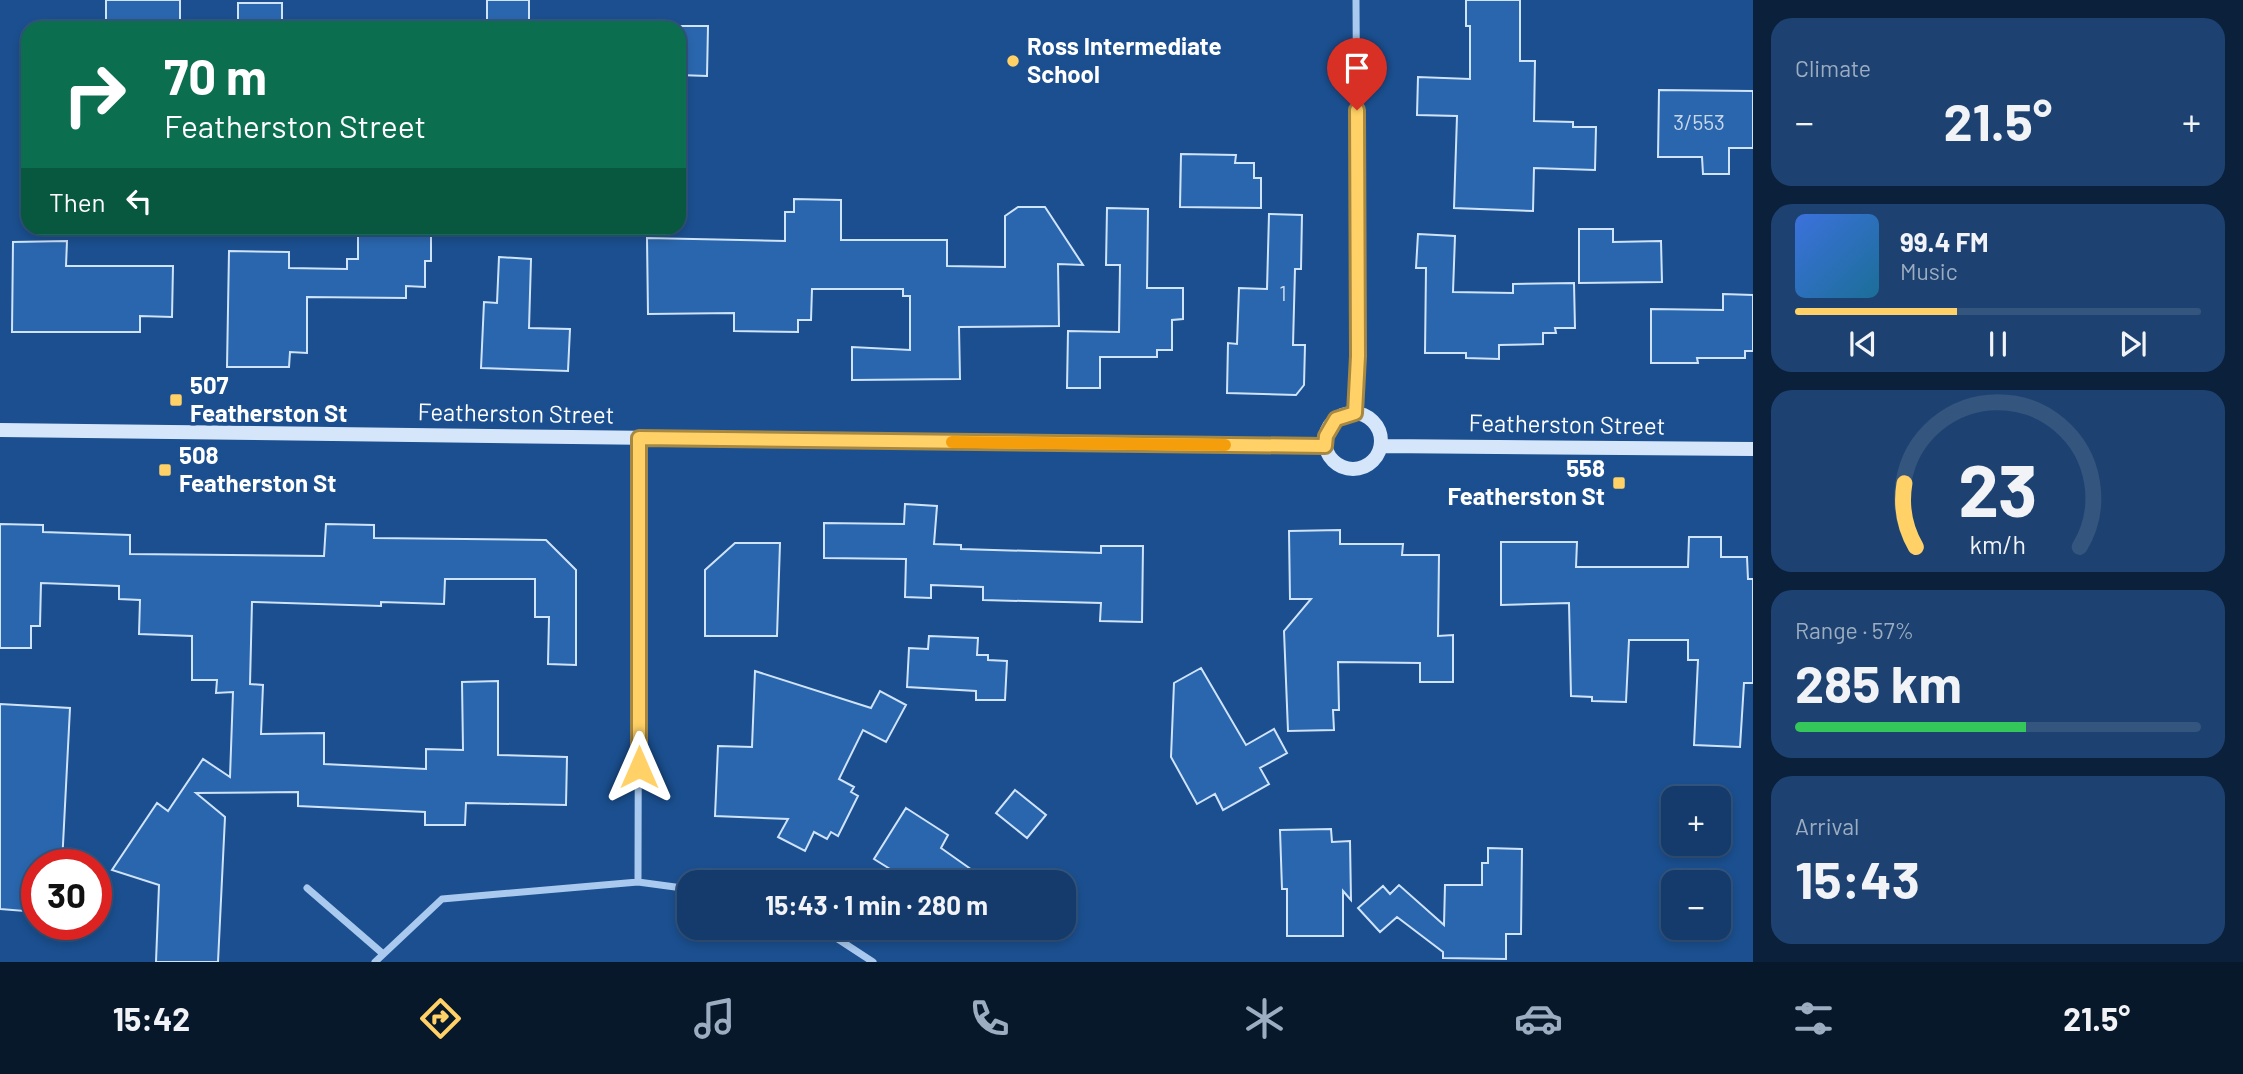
<!DOCTYPE html>
<html lang="en">
<head>
<meta charset="utf-8">
<style>
  body { margin:0; font-family:Barlow,sans-serif; background:#1d4271; color:#f1f3f6; height:100vh; display:flex; flex-direction:column; font-size:26px; white-space:nowrap }
  * { box-sizing:border-box; margin:0 }
  p { font-size:23px; color:#9dadc1 }
  .icon { flex:none; width:38px; height:38px; fill:none; stroke:currentColor; stroke-width:2; stroke-linecap:round; stroke-linejoin:round }
  .map { position:relative; flex:1; overflow:hidden }
  .side { display:flex; flex-direction:column; gap:18px; padding:18px; background:#0b203b; width:490px }
  .side>* { flex:none }
  .banner { position:absolute; left:21px; top:21px; width:665px; height:214px; border-radius:21px; box-shadow:0 4px 10px #0003,0 0 0 2px #33557e; background:#0b6e4f; color:#fff; overflow:hidden }
  .controls { position:absolute; left:1661px; top:786px; display:grid; gap:14px }
  .controls a { display:grid; place-items:center; width:70px; height:70px; border-radius:14px; background:#143b6b; box-shadow:0 4px 10px #0003,0 0 0 2px #33557e; font-size:35px }
  .speed { position:absolute; left:21px; top:849px; display:flex; gap:14px; font-size:35px; font-weight:700; text-align:center }
  .speed>* { display:grid; place-content:center; width:91px; height:91px; border-radius:50%; background:#143b6b; box-shadow:0 4px 10px #0003,0 0 0 2px #33557e; line-height:1 }
  .speed .limit { border:10px solid #d22; background:#fff; color:#111 }
  .pin { position:absolute; display:grid; place-items:center; width:60px; height:60px; color:#fff; margin:-72px -30px; border-radius:50% 50% 50% 0; rotate:-45deg; box-shadow:0 0 7px #0007 }
  .pin .icon { rotate:45deg }
  .me { position:absolute; width:77px; margin:-38px; rotate:0deg; stroke-linejoin:round; filter:drop-shadow(0 0 5px #0008) }
  .turn { display:flex; align-items:center; gap:24px; height:147px; padding:0 28px; font-size:32px }
  .turn .icon { width:91px; height:91px; stroke-width:2.5 }
  .turn b { display:block; font-size:49px; line-height:60px }
  .then { display:flex; align-items:center; height:66px; padding:0 28px; background:#0003; gap:14px; font-size:26px }
  .big { font-size:52px; font-weight:700; line-height:1.1 }
  .side .widget { flex:1; display:flex; flex-direction:column; justify-content:center; gap:10px; min-width:0; padding:0 24px; border-radius:21px; background:#1d4271 }
  .side .dial { align-items:center; gap:0 }
  .dial svg { height:182px; overflow:visible; fill:none; stroke:#33557e; stroke-width:7; stroke-linecap:round; text-anchor:middle }
  .dial text { fill:#f1f3f6; stroke:none }
  .song { display:flex; align-items:center; gap:21px }
  .cover { width:84px; height:84px; border-radius:10px; background:linear-gradient(135deg,hsl(220 70% 55%),hsl(200 70% 35%)) }
  .played { height:7px; border-radius:4px; background:linear-gradient(90deg,#ffd166 40%,#33557e 40%) }
  .keys { display:flex; justify-content:space-around; direction:ltr }
  .heat { display:flex; justify-content:space-between; align-items:center; font-size:38px; direction:ltr }
  .charge { height:10px; border-radius:5px; background:linear-gradient(90deg,#34c759 57%,#33557e 0) }
  .trip { position:absolute; left:677px; top:870px; width:399px; height:70px; border-radius:21px; background:#143b6b; box-shadow:0 4px 10px #0003,0 0 0 2px #33557e; font-weight:700; line-height:70px; text-align:center }
  .tabs { display:flex; height:112px; justify-content:space-around; align-items:center; background:#08182b; color:#9dadc1 }
  .tabs .icon { width:49px; height:49px }
  .tabs .selected { color:#ffd166 }
  .tabs b { font-size:32px; color:#f1f3f6 }
  main { display:flex; flex:1; min-height:0 }
  .map>svg:first-child { display:block }
</style>
</head>
<body>
<main>
<div class="map">
<svg width="1753" height="962" viewBox="0 0 1753 962">
  <rect width="100%" height="100%" fill="#1b4f8f"/>
  <path fill="#2a66ad" stroke="#cfe3fa" stroke-width="2" d="M 106,0 L 180,0 L 180,28 L 106,28 Z
    M 487,0 L 529,0 L 529,28 L 487,28 Z
    M 1466,0 L 1520,0 L 1520,61 L 1535,61 L 1534,121 L 1573,122 L 1573,127 L 1596,127 L 1595,170 L 1534,168 L 1533,211 L 1454,208 L 1457,116 L 1417,115 L 1418,77 L 1470,79 L 1470,26 L 1466,26 Z
    M 238,3 L 282,3 L 282,28 L 238,28 Z
    M 679,26 L 708,26 L 707,76 L 679,75 Z
    M 1659,90 L 1753,91 L 1753,148 L 1729,148 L 1729,174 L 1703,174 L 1702,157 L 1658,157 Z
    M 1181,154 L 1236,155 L 1235,163 L 1254,163 L 1254,178 L 1261,178 L 1261,208 L 1180,207 Z
    M 794,199 L 841,200 L 841,240 L 947,240 L 947,266 L 1005,267 L 1005,216 L 1018,207 L 1045,207 L 1083,265 L 1058,264 L 1059,326 L 959,327 L 960,379 L 852,380 L 852,347 L 910,350 L 910,296 L 903,296 L 903,289 L 812,289 L 811,320 L 798,320 L 798,332 L 734,331 L 734,313 L 648,314 L 647,238 L 785,241 L 785,212 L 794,212 Z
    M 1107,208 L 1148,209 L 1147,288 L 1183,288 L 1183,319 L 1172,320 L 1172,350 L 1157,350 L 1157,357 L 1100,357 L 1100,388 L 1067,388 L 1068,331 L 1119,332 L 1120,265 L 1106,265 Z
    M 1269,214 L 1302,215 L 1301,269 L 1295,269 L 1293,345 L 1305,345 L 1304,385 L 1296,395 L 1227,393 L 1228,343 L 1237,344 L 1239,288 L 1267,289 Z
    M 358,228 L 431,228 L 431,261 L 425,261 L 425,287 L 406,286 L 406,298 L 307,297 L 307,353 L 290,352 L 289,367 L 227,367 L 229,251 L 289,252 L 289,268 L 347,269 L 347,259 L 358,259 Z
    M 1579,229 L 1613,229 L 1613,242 L 1661,241 L 1662,282 L 1579,283 Z
    M 1418,234 L 1455,236 L 1453,292 L 1513,293 L 1513,284 L 1574,283 L 1575,328 L 1555,328 L 1556,333 L 1543,333 L 1543,344 L 1499,345 L 1499,359 L 1466,358 L 1466,353 L 1425,353 L 1426,268 L 1416,268 Z
    M 67,241 L 66,266 L 173,266 L 172,317 L 140,316 L 140,332 L 12,332 L 13,242 Z
    M 499,257 L 531,259 L 529,328 L 570,329 L 568,371 L 481,368 L 484,302 L 497,303 Z
    M 1723,294 L 1753,295 L 1753,351 L 1745,351 L 1745,358 L 1697,358 L 1698,363 L 1651,363 L 1651,309 L 1723,310 Z
    M 905,504 L 937,506 L 934,544 L 961,545 L 961,549 L 1101,553 L 1101,546 L 1143,546 L 1142,622 L 1100,621 L 1101,603 L 983,600 L 983,587 L 931,585 L 931,598 L 905,597 L 906,559 L 824,558 L 824,523 L 904,524 Z
    M 0,524 L 43,525 L 43,532 L 130,535 L 130,554 L 324,556 L 326,524 L 374,525 L 374,538 L 546,540 L 576,570 L 576,665 L 548,664 L 549,617 L 535,617 L 535,579 L 445,579 L 444,604 L 381,602 L 381,606 L 252,602 L 250,684 L 263,685 L 261,734 L 324,733 L 324,764 L 426,769 L 426,749 L 463,750 L 462,682 L 498,681 L 498,755 L 567,757 L 566,805 L 466,803 L 465,825 L 425,825 L 425,812 L 298,806 L 298,792 L 196,793 L 225,817 L 218,962 L 156,962 L 159,885 L 112,870 L 157,803 L 168,811 L 203,759 L 230,777 L 233,692 L 216,693 L 217,680 L 192,680 L 192,636 L 139,634 L 140,600 L 119,599 L 119,586 L 41,583 L 40,626 L 31,626 L 31,648 L 0,648 Z
    M 1340,530 L 1340,544 L 1403,544 L 1402,555 L 1439,555 L 1438,636 L 1453,635 L 1453,682 L 1420,682 L 1420,663 L 1338,662 L 1339,710 L 1333,710 L 1334,730 L 1288,731 L 1284,631 L 1311,599 L 1290,599 L 1289,531 Z
    M 1689,537 L 1721,537 L 1721,557 L 1747,557 L 1748,579 L 1753,579 L 1753,683 L 1744,683 L 1740,747 L 1694,745 L 1698,660 L 1688,660 L 1688,640 L 1629,640 L 1626,702 L 1592,701 L 1592,697 L 1571,696 L 1569,603 L 1501,605 L 1501,542 L 1577,542 L 1576,567 L 1688,567 Z
    M 735,543 L 780,543 L 777,636 L 705,636 L 705,570 Z
    M 929,636 L 978,638 L 977,655 L 988,655 L 988,660 L 1007,661 L 1005,700 L 976,700 L 976,691 L 907,687 L 909,648 L 928,649 Z
    M 1201,668 L 1246,745 L 1274,729 L 1287,753 L 1260,768 L 1269,784 L 1223,810 L 1215,794 L 1197,804 L 1171,757 L 1174,683 Z
    M 755,671 L 871,708 L 880,691 L 906,705 L 886,742 L 863,730 L 839,779 L 854,787 L 851,792 L 858,796 L 838,836 L 831,832 L 827,839 L 814,832 L 805,851 L 778,837 L 788,819 L 715,816 L 718,746 L 752,747 Z
    M 0,704 L 70,708 L 62,864 L 37,864 L 37,912 L 0,909 Z
    M 1015,790 L 1046,815 L 1027,838 L 996,813 Z
    M 906,808 L 948,835 L 941,848 L 989,882 L 911,882 L 874,859 Z
    M 1331,829 L 1332,842 L 1350,841 L 1351,900 L 1343,891 L 1343,936 L 1287,936 L 1287,889 L 1282,889 L 1280,830 Z
    M 1488,848 L 1522,849 L 1521,934 L 1506,934 L 1506,959 L 1443,958 L 1443,952 L 1397,917 L 1380,932 L 1358,908 L 1383,886 L 1390,894 L 1399,885 L 1444,925 L 1445,885 L 1482,885 L 1482,863 L 1488,863 Z"/>
  <g fill="none" stroke-linecap="round" stroke-linejoin="round">
    <path stroke="#a9c9ee" stroke-width="7" d="M 1355,413 L 1358,356 L 1356,0
      M 638,882 L 639,438
      M 307,888 L 382,953
      M 821,928 L 873,962
      M 375,962 L 442,899 L 638,882 L 690,889"/>
    <path stroke="#d6e6fa" stroke-width="14" d="M1325 441a28 28 0 1 1 56 0a28 28 0 1 1-56 0Z
      M 0,430 L 1325,446
      M 1381,446 L 1753,449"/>
  </g>
  <g fill="none" stroke-linecap="round" stroke-linejoin="round">
    <defs>
      <path id="route" d="M 639,767 L 639,438 L 1325,446 L 1326,436 L 1336,419 L 1355,413 L 1358,356 L 1357,110"/>
    </defs>
    <use href="#route" stroke="#a68842" stroke-width="18"/>
    <use href="#route" stroke="#ffd166" stroke-width="12"/>
    <path stroke="#f59e0b" stroke-width="12" d="M 952,442 L 1225,445"/>
  </g>
  <g fill="#ffd166" stroke="#1b4f8f" stroke-width="2.5">
    <circle cx="1013" cy="61" r="7"/>
    <rect x="169" y="393" width="14" height="14" rx="3.5"/>
    <rect x="158" y="463" width="14" height="14" rx="3.5"/>
    <rect x="1612" y="476" width="14" height="14" rx="3.5"/>
  </g>
  <g text-anchor="middle" stroke-width="7" stroke-linejoin="round" paint-order="stroke">
    <g font-size="21" fill="#cad9ea">
      <text x="1699" y="130">3/553</text>
      <text x="1283" y="301">1</text>
    </g>
    <g font-size="24" font-weight="bold" fill="#fff" stroke="#1b4f8f" text-anchor="start">
      <text x="1027" y="55">Ross Intermediate<tspan x="1027" dy="28">School</tspan></text>
      <text x="190" y="394">507<tspan x="190" dy="28">Featherston St</tspan></text>
      <text x="179" y="464">508<tspan x="179" dy="28">Featherston St</tspan></text>
      <text x="1605" y="477" text-anchor="end">558<tspan x="1605" dy="28">Featherston St</tspan></text>
    </g>
    <g font-size="24" fill="#fff" stroke="#1b4f8f">
      <text transform="translate(516 414) rotate(1)" y="8">Featherston Street</text>
      <text transform="translate(1567 425) rotate(1)" y="8">Featherston Street</text>
    </g>
  </g>
</svg>
<div class="controls">
<a>+</a>
<a>−</a>
</div>
<div class="speed"><div class="limit">30</div></div>
<div class="pin" style="left:1357px;top:110px;background:#d93025"><svg class="icon" aria-label="arrive" viewBox="0 0 24 24"><path d="M6 21V4h12l-3 4 3 4H6"/></svg></div>
<svg class="me" style="left:639px;top:767px" viewBox="-20 -20 40 40"><path d="M0-17L14 15 0 8-14 15z" fill="#ffd166" stroke="#fff" stroke-width="4"/></svg>
<div class="trip">15:43 · 1 min · 280 m</div>
<div class="banner">
<div class="turn"><svg class="icon" aria-label="right" viewBox="0 0 24 24"><path d="M7 20v-9h11M14 6l5 5-5 5"/></svg><div><b>70 m</b>Featherston Street</div></div>
<div class="then">Then<svg class="icon" aria-label="left" viewBox="0 0 24 24"><path d="M17 20v-9H6M10 6l-5 5 5 5"/></svg></div>
</div>
</div>
<section class="side">
<div class="widget"><p>Climate</p>
<div class="heat"><a>−</a><b class="big">21.5°</b><a>+</a></div>
</div>
<div class="widget">
<div class="song"><i class="cover"></i><div><b>99.4 FM</b><p>Music</p></div></div>
<div class="played"></div>
<div class="keys"><svg class="icon" aria-label="previous" viewBox="0 0 24 24"><path d="M18 5L8 12l10 7zM5 5v14"/></svg><svg class="icon" aria-label="pause" viewBox="0 0 24 24"><path d="M8 5v14M16 5v14"/></svg><svg class="icon" aria-label="next" viewBox="0 0 24 24"><path d="M6 5l10 7-10 7zM19 5v14"/></svg></div>
</div>
<div class="widget dial"><svg viewBox="0 0 100 80">
<path d="M14 69A42 42 0 1 1 86 69"/>
<path d="M14 69A42 42 0 0 1 9 41" stroke="#ffd166"/>
<text x="50" y="56" font-size="32" font-weight="700">23</text>
<text x="50" y="72" font-size="11">km/h</text>
</svg></div>
<div class="widget"><p>Range · 57%</p><b class="big">285 km</b><div class="charge"></div></div>
<div class="widget"><p>Arrival</p><b class="big">15:43</b></div>
</section>
</main>
<nav class="tabs">
<b>15:42</b>
<svg class="icon selected" aria-label="directions" viewBox="0 0 24 24"><path d="M12 3l9 9-9 9-9-9zM9 14v-3h6M13 9l2 2-2 2"/></svg>
<svg class="icon" aria-label="music" viewBox="0 0 24 24"><path d="M9 18V5l10-2v13"/><circle cx="6" cy="18" r="3"/><circle cx="16" cy="16" r="3"/></svg>
<svg class="icon" aria-label="phone" viewBox="0 0 24 24"><path d="M5 4h4l2 5-3 2q2 4 5 5l2-3 5 2v4C11 20 4 13 5 4z"/></svg>
<svg class="icon" aria-label="climate" viewBox="0 0 24 24"><path d="M12 3v18M4 7l16 10M4 17L20 7"/></svg>
<svg class="icon" aria-label="car" viewBox="0 0 24 24"><path d="M5 17H2v-5l4-1 3-4h7l3 4 3 1v5h-3M9 17h6M6 11h13"/><circle cx="7" cy="17" r="2"/><circle cx="17" cy="17" r="2"/></svg>
<svg class="icon" aria-label="filters" viewBox="0 0 24 24"><path d="M4 7h16M4 17h16"/><circle cx="9" cy="7" r="2"/><circle cx="15" cy="17" r="2"/></svg>
<b>21.5°</b>
</nav>
</body>
</html>
